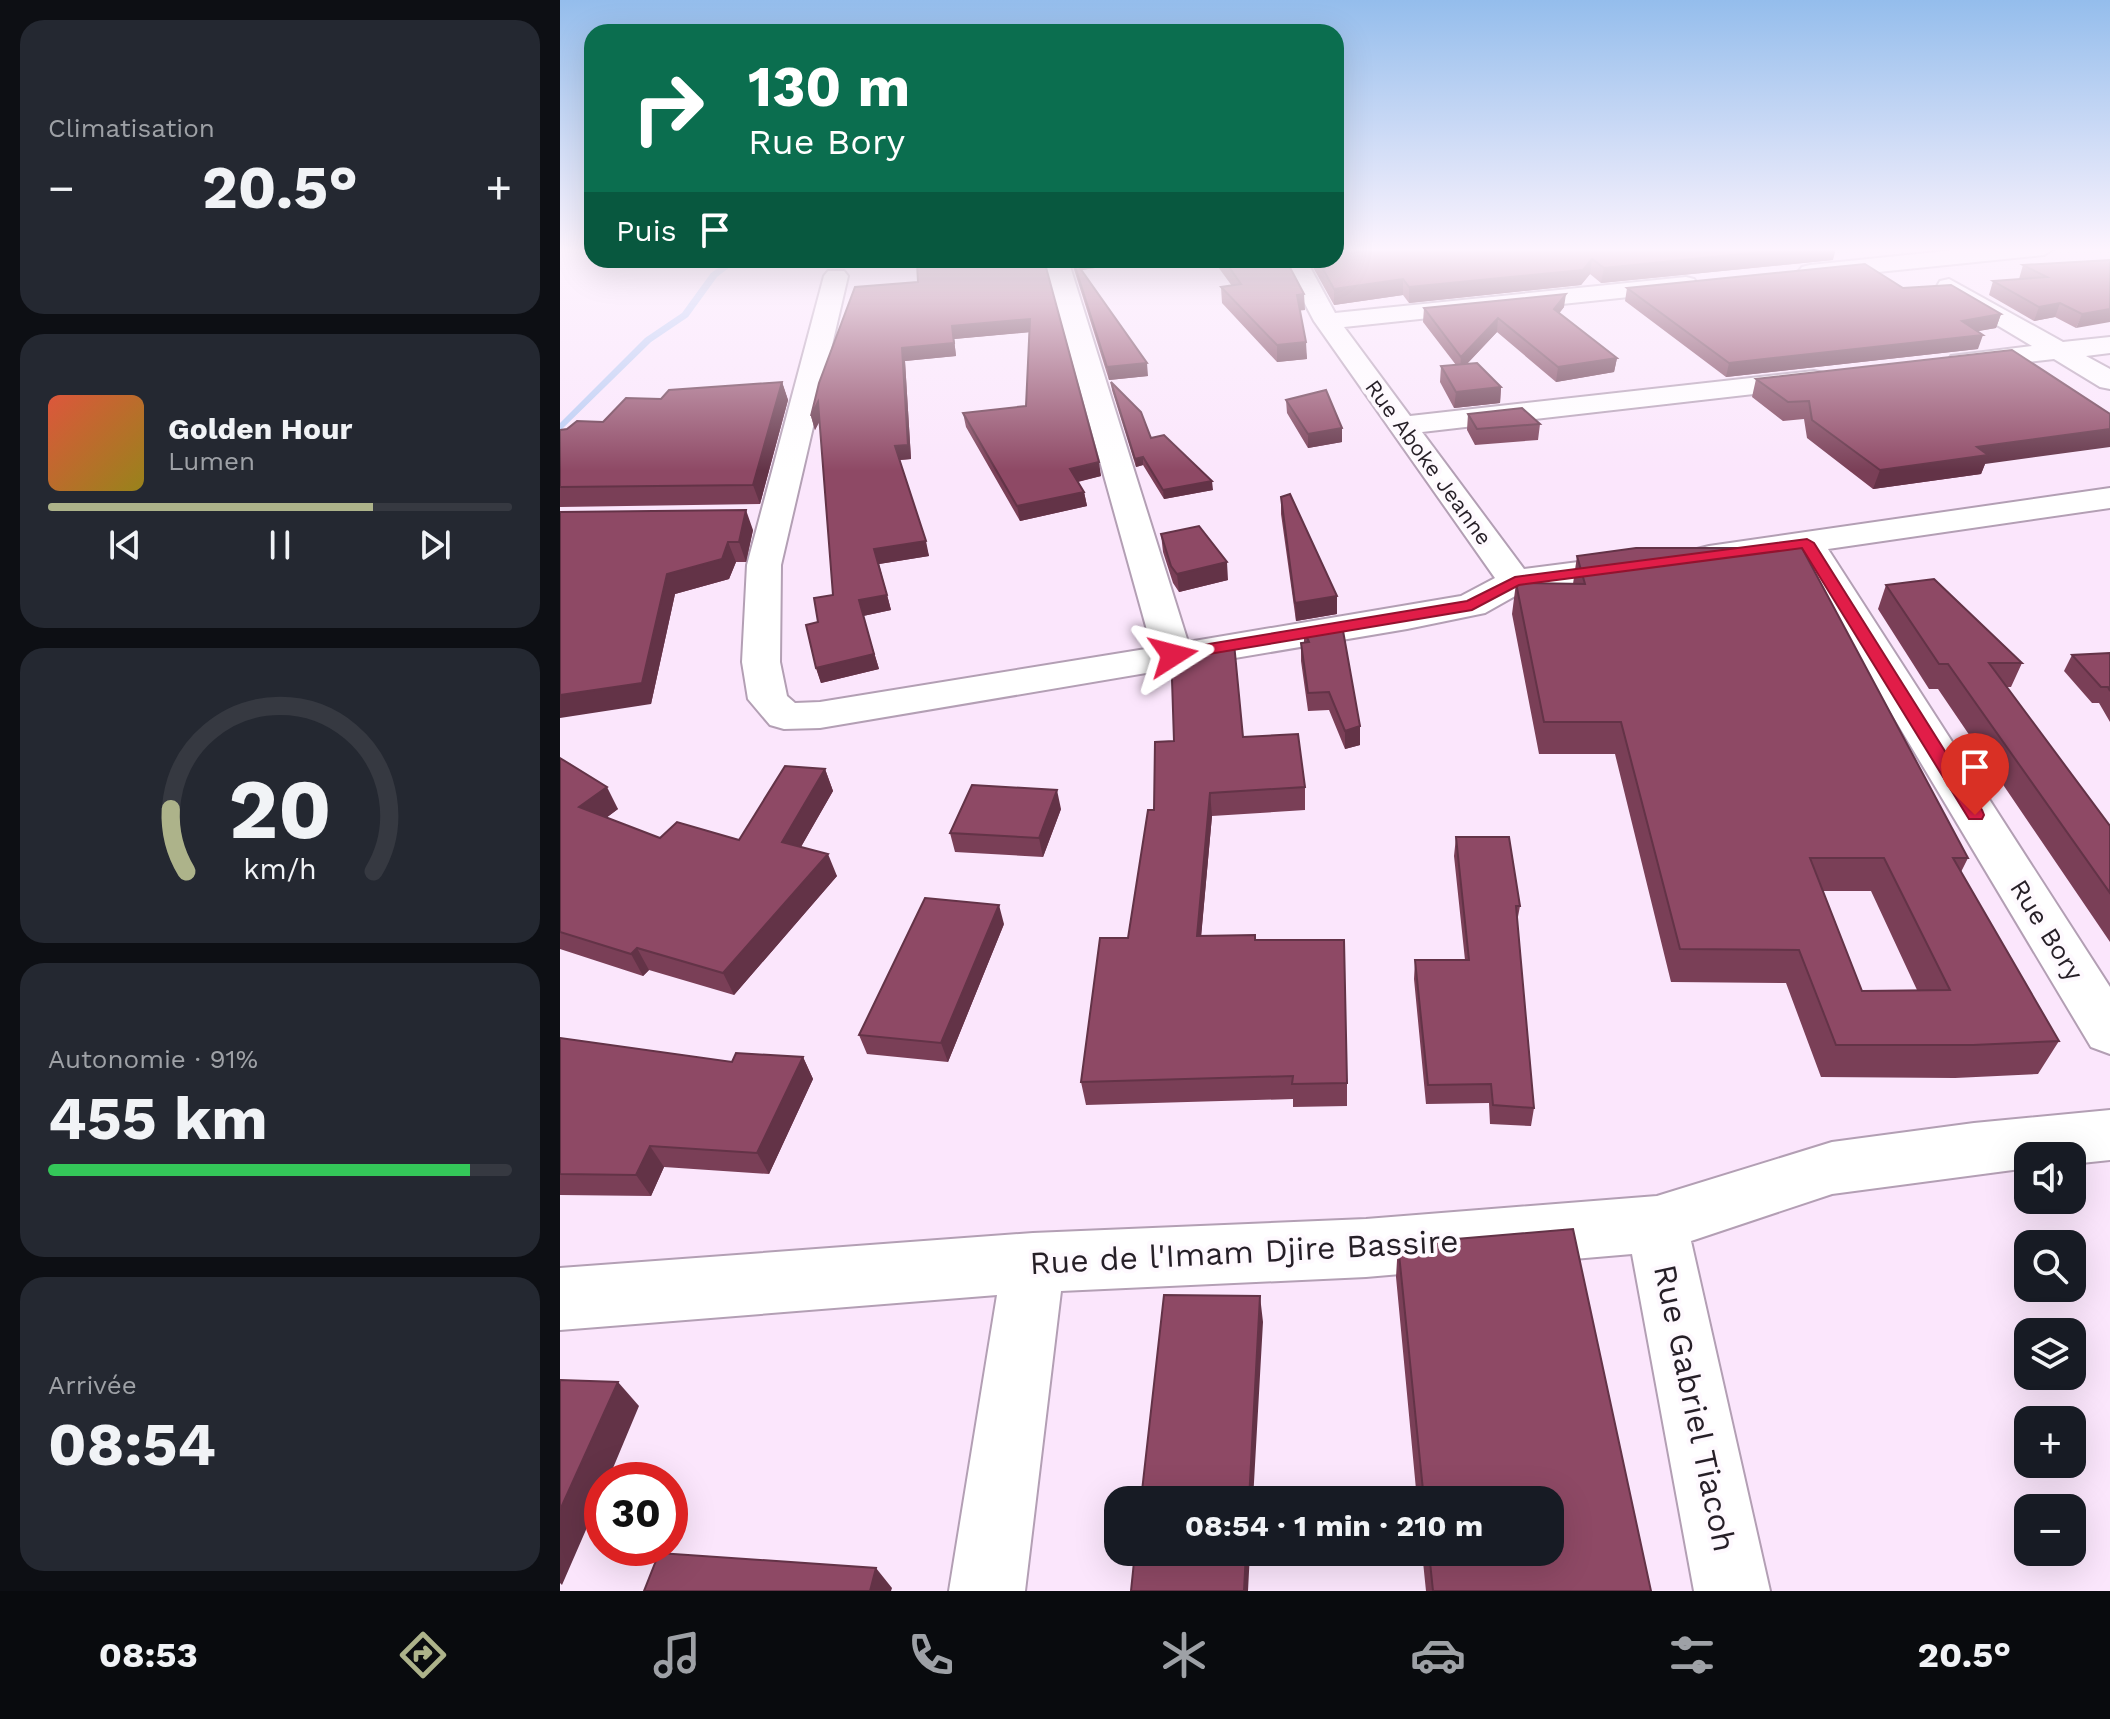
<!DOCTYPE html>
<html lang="fr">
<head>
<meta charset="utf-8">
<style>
  body { margin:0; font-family:"Work Sans",sans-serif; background:#242831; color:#f1f3f6; height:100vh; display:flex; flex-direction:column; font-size:30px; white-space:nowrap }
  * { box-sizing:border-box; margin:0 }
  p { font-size:26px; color:#9ea1a6 }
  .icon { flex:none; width:44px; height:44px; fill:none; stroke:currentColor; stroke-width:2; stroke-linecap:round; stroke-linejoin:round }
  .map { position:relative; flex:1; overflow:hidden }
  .details { display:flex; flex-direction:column; gap:20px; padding:20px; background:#0d0f14; width:560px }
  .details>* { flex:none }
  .guide { position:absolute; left:24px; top:24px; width:760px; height:244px; border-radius:24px; box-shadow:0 8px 32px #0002; background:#0b6e4f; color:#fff; overflow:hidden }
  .tools { position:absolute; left:1454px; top:1142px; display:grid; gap:16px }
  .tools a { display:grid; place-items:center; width:72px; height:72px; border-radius:16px; background:#171b24; box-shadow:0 8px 32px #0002; font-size:40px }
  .speed { position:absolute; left:24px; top:1462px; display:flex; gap:16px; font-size:40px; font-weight:700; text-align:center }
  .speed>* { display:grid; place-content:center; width:104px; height:104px; border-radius:50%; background:#171b24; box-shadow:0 8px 32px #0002; line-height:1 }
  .speed .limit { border:12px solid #d22; background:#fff; color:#111 }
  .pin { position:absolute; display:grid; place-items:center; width:68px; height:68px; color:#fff; margin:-82px -34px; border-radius:50% 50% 50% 0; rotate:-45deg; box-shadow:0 0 8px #0007 }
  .pin .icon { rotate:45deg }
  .me { position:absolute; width:88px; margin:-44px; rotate:81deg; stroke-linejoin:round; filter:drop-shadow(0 0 6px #0008) }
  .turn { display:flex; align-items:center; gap:28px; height:168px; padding:0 32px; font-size:36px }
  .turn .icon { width:104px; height:104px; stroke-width:2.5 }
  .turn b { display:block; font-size:56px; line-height:68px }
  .then { display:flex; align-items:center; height:76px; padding:0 32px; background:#0003; gap:16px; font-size:30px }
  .big { font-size:60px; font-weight:700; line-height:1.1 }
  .details .widget { flex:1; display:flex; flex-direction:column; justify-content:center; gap:12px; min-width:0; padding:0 28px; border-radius:24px; background:#242831 }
  .details .dial { align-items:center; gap:0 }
  .dial svg { height:208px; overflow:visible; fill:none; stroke:#363941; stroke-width:7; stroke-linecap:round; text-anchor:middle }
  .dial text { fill:#f1f3f6; stroke:none }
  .song { display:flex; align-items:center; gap:24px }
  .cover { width:96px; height:96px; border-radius:12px; background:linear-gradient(135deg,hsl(10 70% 55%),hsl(50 70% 35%)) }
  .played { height:8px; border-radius:4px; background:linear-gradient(90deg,#adb38a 70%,#363941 70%) }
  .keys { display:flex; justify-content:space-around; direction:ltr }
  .heat { display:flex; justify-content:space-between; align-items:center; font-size:44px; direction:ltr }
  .charge { height:12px; border-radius:6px; background:linear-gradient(90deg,#34c759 91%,#363941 0) }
  .trip { position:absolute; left:544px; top:1486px; width:460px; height:80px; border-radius:24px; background:#171b24; box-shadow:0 8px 32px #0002; font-weight:700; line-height:80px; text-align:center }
  .menu { display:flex; height:128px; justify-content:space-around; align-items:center; background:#090b0e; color:#9ea1a6 }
  .menu .icon { width:56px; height:56px }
  .menu .on { color:#adb38a }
  .menu b { font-size:36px; color:#f1f3f6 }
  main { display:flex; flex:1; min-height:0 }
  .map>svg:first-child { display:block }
</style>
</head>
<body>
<main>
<section class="details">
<div class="widget"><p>Climatisation</p>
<div class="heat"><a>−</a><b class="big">20.5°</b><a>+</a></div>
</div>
<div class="widget">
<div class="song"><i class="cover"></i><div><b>Golden Hour</b><p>Lumen</p></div></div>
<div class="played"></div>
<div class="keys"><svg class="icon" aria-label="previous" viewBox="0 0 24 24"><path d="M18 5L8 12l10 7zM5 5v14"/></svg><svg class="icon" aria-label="pause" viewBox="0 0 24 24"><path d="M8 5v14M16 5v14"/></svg><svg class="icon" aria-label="next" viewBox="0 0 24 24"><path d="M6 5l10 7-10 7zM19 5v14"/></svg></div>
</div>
<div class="widget dial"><svg viewBox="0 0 100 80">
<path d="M14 69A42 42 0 1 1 86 69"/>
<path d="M14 69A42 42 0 0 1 8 45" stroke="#adb38a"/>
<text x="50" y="56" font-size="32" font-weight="700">20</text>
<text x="50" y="72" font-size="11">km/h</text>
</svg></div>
<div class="widget"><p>Autonomie · 91%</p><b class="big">455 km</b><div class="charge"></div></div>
<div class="widget"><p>Arrivée</p><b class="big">08:54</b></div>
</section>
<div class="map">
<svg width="1550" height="1591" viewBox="0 0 1550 1591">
  <rect width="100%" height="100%" fill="#fbe6fc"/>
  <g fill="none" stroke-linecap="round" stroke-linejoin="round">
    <path fill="#b7cbf3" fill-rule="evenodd" d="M 170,260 L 179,260 L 157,277 L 128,317 L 91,342 L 0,431 L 0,423 L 85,338 L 122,313 L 151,273 Z"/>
    <defs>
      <path id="minor" d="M 1415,248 L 1495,248 L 1484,255 L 1250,279 L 1242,277 L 1238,272 L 1242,267 L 1250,265 Z
        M 484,260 L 508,260 L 628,642 L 901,596 L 935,578 L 754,321 L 722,260 L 746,260 L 775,313 L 1126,277 L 1134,279 L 1138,284 L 1134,289 L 1126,291 L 784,327 L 850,416 L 1254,371 L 1264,373 L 1268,379 L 1264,385 L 1254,387 L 862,432 L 964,569 L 1073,555 L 1085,559 L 1091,566 L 1085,573 L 964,591 L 925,613 L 847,629 L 260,728 L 224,729 L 210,725 L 188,699 L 182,662 L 187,565 L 264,276 L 268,271 L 284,271 L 288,276 L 221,565 L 220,662 L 227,696 L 235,703 L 260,702 L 592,648 Z
        M 1389,279 L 1503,342 L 1550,337 L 1550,353 L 1526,356 L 1550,369 L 1550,389 L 1540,387 L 1494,359 L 1401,370 L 1391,368 L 1387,362 L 1391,356 L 1472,346 L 1380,291 L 1377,286 L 1380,281 Z
        M 1550,488 L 1550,508 L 1268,549 L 1550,987 L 1550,1054 L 1531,1047 L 1236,554 L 1149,566 L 1137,563 L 1132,556 L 1137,549 L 1149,546 Z
        M 1550,1110 L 1550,1160 L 1512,1164 L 1512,1156 L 1468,1156 L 1468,1168 L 1272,1194 L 1131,1241 L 1210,1591 L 1134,1591 L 1072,1254 L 806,1277 L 501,1291 L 465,1591 L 389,1591 L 437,1295 L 0,1330 L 0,1268 L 473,1233 L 806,1219 L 1097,1196 L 1272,1142 L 1414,1123 Z"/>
    </defs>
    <use href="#minor" stroke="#b39fb4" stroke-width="4"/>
    <use href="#minor" fill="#fff" fill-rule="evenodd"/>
  </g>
  <path fill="#7a3f57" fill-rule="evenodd" d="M 776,248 L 1273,260 L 1041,283 L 1030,274 L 1021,285 L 849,303 L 843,295 L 774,305 L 749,260 L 776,260 Z
    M 484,260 L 541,476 L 518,482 L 524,492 L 527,506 L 460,521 L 406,427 L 403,413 L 466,406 L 469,332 L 394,339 L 396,356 L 345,361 L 351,459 L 340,460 L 369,556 L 319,564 L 331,610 L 303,616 L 319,669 L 261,683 L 256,668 L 258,622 L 273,595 L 260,421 L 255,430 L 251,416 L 358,282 Z
    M 511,260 L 549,260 L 549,266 L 521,270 L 588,376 L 549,380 Z
    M 653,260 L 726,260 L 745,310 L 740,310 L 747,359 L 717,362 L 662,303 L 661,287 L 672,286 Z
    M 1550,260 L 1516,328 L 1495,317 L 1474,321 L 1429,295 L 1433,281 L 1460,279 L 1459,279 L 1463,265 Z
    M 1067,288 L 1343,288 L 1441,314 L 1436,328 L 1417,331 L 1418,349 L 1166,377 L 1065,301 Z
    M 1004,307 L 999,313 L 1057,358 L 1054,372 L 996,382 L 937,332 L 907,364 L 941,387 L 940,403 L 894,408 L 880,382 L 881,366 L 896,365 L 863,322 L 864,308 Z
    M 1196,379 L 1425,464 L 1421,474 L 1313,489 L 1247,438 L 1244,419 L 1223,421 L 1192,397 Z
    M 222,382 L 228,400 L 200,504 L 0,507 L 0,430 L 43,422 L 101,399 Z
    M 551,382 L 591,438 L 653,490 L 604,499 L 583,465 L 576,467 L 552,390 Z
    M 726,400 L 782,442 L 748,448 L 727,413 Z
    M 908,414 L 980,424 L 978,440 L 915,445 L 907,430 Z
    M 721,497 L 777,596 L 777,614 L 736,621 L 721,514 Z
    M 0,512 L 193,530 L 186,562 L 176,562 L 169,579 L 115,594 L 91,704 Z
    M 601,534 L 668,580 L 619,592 L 613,583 L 603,552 Z
    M 1017,556 L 1408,858 L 1401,872 L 1499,1041 L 1478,1074 L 1395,1078 L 1261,1077 L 1226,983 L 1111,982 L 1055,754 L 979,754 L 952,614 L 956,583 L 1013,584 ZM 1263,891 L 1311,891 L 1357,990 L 1302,991 Z
    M 1326,585 L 1462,663 L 1451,687 L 1446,687 L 1550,826 L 1550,942 L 1378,689 L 1369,689 L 1318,609 Z
    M 744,631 L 800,745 L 785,749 L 769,710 L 748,711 L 741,661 L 741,643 L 744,643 Z
    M 1550,653 L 1550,722 L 1539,703 L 1532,703 L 1504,671 L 1512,655 Z
    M 683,737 L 745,787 L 745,810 L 652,816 L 641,936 L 696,940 L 787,1083 L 787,1106 L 733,1107 L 733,1099 L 526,1105 L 521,1082 L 568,938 L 594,810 Z
    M 0,758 L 58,809 L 46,818 L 100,838 L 179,840 L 265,769 L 273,791 L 241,847 L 277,876 L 174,995 L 89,970 L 83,976 L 0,949 Z
    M 501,809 L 483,857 L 395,852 L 390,833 Z
    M 896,837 L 960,906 L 957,922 L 974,1108 L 971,1126 L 930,1124 L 929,1103 L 866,1104 L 854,979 L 855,960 L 905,960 L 894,856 Z
    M 444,924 L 388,1062 L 307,1054 L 299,1035 Z
    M 0,1038 L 172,1062 L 243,1057 L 253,1079 L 209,1174 L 104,1167 L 91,1196 L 0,1195 Z
    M 838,1244 L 1091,1591 L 866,1591 L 862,1552 L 990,1552 L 990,1500 L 857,1500 L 836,1277 Z"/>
  <path fill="#633347" d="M 1240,248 L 1276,248 L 1273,260 L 1041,283 L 1044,268 Z
    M 1032,259 L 1030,274 L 1021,285 L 849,303 L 849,287 Z
    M 517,260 L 549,260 L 549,266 L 521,270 L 515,261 Z
    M 843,279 L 843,295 L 774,305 L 774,289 Z
    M 744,294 L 745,310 L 737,311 L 737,295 Z
    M 1006,294 L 1004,307 L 992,323 L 994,309 Z
    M 1500,303 L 1495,317 L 1474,321 L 1479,307 Z
    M 1550,309 L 1550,322 L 1516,328 L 1522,314 Z
    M 1441,314 L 1436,328 L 1397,335 L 1402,321 Z
    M 938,318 L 937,332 L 900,371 L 901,357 Z
    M 470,319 L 472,332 L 394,339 L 396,356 L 345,361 L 351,459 L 339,460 L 335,446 L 342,348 L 392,326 Z
    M 1423,335 L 1418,349 L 1166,377 L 1169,363 Z
    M 746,342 L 747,359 L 717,362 L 717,345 Z
    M 1057,358 L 1054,372 L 996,382 L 998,367 Z
    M 587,363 L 588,376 L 549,380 L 547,367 Z
    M 222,382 L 228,400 L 200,504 L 193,485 Z
    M 941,387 L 940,403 L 894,408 L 896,392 Z
    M 258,402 L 262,415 L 255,430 L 251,416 Z
    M 782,428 L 782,442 L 748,448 L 748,434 Z
    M 1550,429 L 1550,447 L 1425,464 L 1421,474 L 1313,489 L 1320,470 L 1417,447 Z
    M 583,457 L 583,465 L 576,467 L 575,459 Z
    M 539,462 L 541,476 L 512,483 L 510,469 Z
    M 652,481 L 653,490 L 604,499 L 603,490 Z
    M 524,492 L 527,506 L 460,521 L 457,506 Z
    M 186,510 L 193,530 L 186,562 L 179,542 Z
    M 366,541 L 369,556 L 319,564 L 314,549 Z
    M 168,542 L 176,562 L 169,579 L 115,594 L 91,704 L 0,718 L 0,695 L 107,574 Z
    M 667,562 L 668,580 L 619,592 L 617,574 Z
    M 327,595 L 331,610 L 303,616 L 319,669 L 261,683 L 256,668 L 299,600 Z
    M 777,596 L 777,614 L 736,621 L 735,603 Z
    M 800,726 L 800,745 L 785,749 L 785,731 Z
    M 265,769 L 273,791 L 231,864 L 222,842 Z
    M 47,787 L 58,809 L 31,829 L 19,807 Z
    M 497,790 L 501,809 L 483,857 L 479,838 Z
    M 650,793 L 652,816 L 639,960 L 637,936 Z
    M 268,854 L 277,876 L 174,995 L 163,973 Z
    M 439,905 L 444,924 L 388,1062 L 381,1043 Z
    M 77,948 L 89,970 L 83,976 L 71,954 Z
    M 243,1057 L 253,1079 L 209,1174 L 197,1153 Z
    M 90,1146 L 104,1167 L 91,1196 L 76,1175 Z
    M 700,1296 L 703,1322 L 693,1500 L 689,1500 Z
    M 58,1382 L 79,1406 L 48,1480 L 42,1480 L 42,1493 L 2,1585 L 0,1583 L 0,1510 Z
    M 686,1552 L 690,1552 L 688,1591 L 684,1591 Z
    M 316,1568 L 332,1588 L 331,1591 L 310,1591 Z"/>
  <path fill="#8e4965" stroke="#633347" stroke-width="2" fill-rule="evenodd" d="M 776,248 L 1240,248 L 1044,268 L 1032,259 L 1023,270 L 849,287 L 843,279 L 774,289 L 758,260 L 776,260 Z
    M 387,260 L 484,260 L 539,462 L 510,469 L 524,492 L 457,506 L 403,413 L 466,406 L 470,319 L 392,326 L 394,343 L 342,348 L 348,445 L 335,446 L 366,541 L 314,549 L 327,595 L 299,600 L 314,654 L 256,668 L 246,625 L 258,622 L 254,598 L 273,595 L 258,402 L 251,416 L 259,383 L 295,287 L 358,282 L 357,263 Z
    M 513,260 L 517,260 L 515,261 L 587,363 L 547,367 Z
    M 664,260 L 726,260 L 744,294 L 737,295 L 746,342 L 717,345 L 661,287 L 681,284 Z
    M 1550,260 L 1550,309 L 1522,314 L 1500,303 L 1479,307 L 1433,281 L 1487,277 L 1463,265 Z
    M 1305,264 L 1343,288 L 1391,285 L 1441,314 L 1402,321 L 1423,335 L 1169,363 L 1067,288 Z
    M 1006,294 L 994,309 L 1057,358 L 998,367 L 938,318 L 901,357 L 864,308 Z
    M 1452,350 L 1550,414 L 1550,429 L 1417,447 L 1428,455 L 1320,470 L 1252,420 L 1249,401 L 1228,402 L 1196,379 Z
    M 917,363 L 941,387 L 896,392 L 881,366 Z
    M 222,382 L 193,485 L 0,487 L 0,430 L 7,429 L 17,421 L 43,422 L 66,398 L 101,399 L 109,390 Z
    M 551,382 L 581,412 L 591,438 L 604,435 L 652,481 L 603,490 L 583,457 L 575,459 Z
    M 766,390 L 782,428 L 748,434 L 726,400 Z
    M 962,408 L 980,424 L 917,429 L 908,414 Z
    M 730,494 L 777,596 L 735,603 L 721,497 Z
    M 186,510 L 179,542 L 168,542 L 162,559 L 107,574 L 82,683 L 0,695 L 0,512 Z
    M 639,526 L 667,562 L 617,574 L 611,566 L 601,534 Z
    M 1076,548 L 1242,548 L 1408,858 L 1393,858 L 1499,1041 L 1413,1045 L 1276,1045 L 1239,950 L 1120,949 L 1061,722 L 984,722 L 956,583 L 1025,584 L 1017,556 ZM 1250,858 L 1324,858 L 1390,990 L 1302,991 Z
    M 1374,579 L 1462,663 L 1429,663 L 1550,826 L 1550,893 L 1388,664 L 1379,664 L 1326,585 Z
    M 782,625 L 800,726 L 785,731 L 769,692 L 748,693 L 741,643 L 749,642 L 744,631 Z
    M 674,643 L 683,737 L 738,734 L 745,787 L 650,793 L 637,936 L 695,935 L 695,940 L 784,940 L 787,1083 L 732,1084 L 733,1076 L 521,1082 L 540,938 L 568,938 L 588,810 L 594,810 L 595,742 L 614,741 L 611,649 Z
    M 1550,653 L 1550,691 L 1548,687 L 1541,687 L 1512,655 Z
    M 0,758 L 47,787 L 19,807 L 100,838 L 117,822 L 179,840 L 225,766 L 265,769 L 222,842 L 268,854 L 163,973 L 77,948 L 71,954 L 0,932 Z
    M 412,785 L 497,790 L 479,838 L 390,833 Z
    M 896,837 L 949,837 L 960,906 L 956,906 L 974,1108 L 933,1105 L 931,1084 L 868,1085 L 855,960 L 909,960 Z
    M 365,898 L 439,905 L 381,1043 L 299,1035 Z
    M 0,1038 L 172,1062 L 176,1053 L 243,1057 L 197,1153 L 90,1146 L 76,1175 L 0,1174 Z
    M 1013,1229 L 1091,1591 L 873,1591 L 869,1552 L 990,1552 L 990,1500 L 864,1500 L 838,1244 Z
    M 604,1295 L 700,1296 L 689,1500 L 581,1500 Z
    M 0,1380 L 58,1382 L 0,1510 Z
    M 575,1552 L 686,1552 L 684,1591 L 571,1591 Z
    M 99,1553 L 316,1568 L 310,1591 L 84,1591 Z"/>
  <linearGradient id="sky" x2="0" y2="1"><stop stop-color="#94bdec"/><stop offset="0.53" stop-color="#fdf4fe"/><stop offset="1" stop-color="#fdf4fe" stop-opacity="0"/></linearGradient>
  <rect width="1550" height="471" fill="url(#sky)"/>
  <path fill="#e11d48" stroke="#92132f" stroke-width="2" d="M 1247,539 L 1254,543 L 1422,810 L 1424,815 L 1422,819 L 1409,819 L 1242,548 L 959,585 L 912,610 L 613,660 L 605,655 L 613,650 L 907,601 L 955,577 Z"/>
  <g text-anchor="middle" stroke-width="8" stroke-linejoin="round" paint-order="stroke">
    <g font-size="22" fill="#261f27" stroke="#fef9fe">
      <text transform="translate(869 462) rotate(54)" y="8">Rue Aboke Jeanne</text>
    </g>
    <g font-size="26" fill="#261f27" stroke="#fef9fe">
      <text transform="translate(1487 930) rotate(58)" y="9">Rue Bory</text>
    </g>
    <g font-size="32" fill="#261f27" stroke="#fef9fe">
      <text transform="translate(684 1252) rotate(-3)" y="11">Rue de l'Imam Djire Bassire</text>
      <text transform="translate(1135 1408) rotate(78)" y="11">Rue Gabriel Tiacoh</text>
    </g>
  </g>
</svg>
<div class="tools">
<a><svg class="icon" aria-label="sound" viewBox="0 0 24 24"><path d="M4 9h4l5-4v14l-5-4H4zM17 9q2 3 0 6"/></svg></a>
<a><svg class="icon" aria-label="search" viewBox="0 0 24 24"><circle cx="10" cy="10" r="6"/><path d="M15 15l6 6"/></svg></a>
<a><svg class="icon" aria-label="layers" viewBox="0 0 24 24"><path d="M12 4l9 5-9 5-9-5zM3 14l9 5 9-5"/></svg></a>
<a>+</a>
<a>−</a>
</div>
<div class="speed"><div class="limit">30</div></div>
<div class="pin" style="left:1415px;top:815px;background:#d93025"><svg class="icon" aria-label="arrive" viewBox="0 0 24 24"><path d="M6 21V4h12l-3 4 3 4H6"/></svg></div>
<svg class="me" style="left:613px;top:655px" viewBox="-20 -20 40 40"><path d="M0-17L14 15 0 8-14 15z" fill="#e11d48" stroke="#fff" stroke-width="4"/></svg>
<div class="trip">08:54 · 1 min · 210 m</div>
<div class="guide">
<div class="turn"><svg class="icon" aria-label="right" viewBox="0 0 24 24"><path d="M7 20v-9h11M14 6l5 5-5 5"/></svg><div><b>130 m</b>Rue Bory</div></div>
<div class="then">Puis<svg class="icon" aria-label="arrive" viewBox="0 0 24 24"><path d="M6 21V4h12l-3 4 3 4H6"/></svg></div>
</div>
</div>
</main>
<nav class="menu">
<b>08:53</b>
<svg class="icon on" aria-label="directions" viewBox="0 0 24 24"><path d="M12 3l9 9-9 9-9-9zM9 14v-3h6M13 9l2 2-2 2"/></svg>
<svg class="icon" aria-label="music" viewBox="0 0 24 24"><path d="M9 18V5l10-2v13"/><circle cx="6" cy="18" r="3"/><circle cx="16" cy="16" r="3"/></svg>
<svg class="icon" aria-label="phone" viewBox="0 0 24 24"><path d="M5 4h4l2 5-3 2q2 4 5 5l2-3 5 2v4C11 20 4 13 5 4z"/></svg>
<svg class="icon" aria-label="climate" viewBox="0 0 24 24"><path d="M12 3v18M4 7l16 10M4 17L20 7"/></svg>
<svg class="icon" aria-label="car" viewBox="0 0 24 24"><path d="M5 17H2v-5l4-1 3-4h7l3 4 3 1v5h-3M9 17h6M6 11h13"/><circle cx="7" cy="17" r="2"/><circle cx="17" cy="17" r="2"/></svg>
<svg class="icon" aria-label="filters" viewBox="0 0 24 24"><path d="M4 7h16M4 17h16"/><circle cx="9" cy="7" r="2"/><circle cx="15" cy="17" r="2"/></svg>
<b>20.5°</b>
</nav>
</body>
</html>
